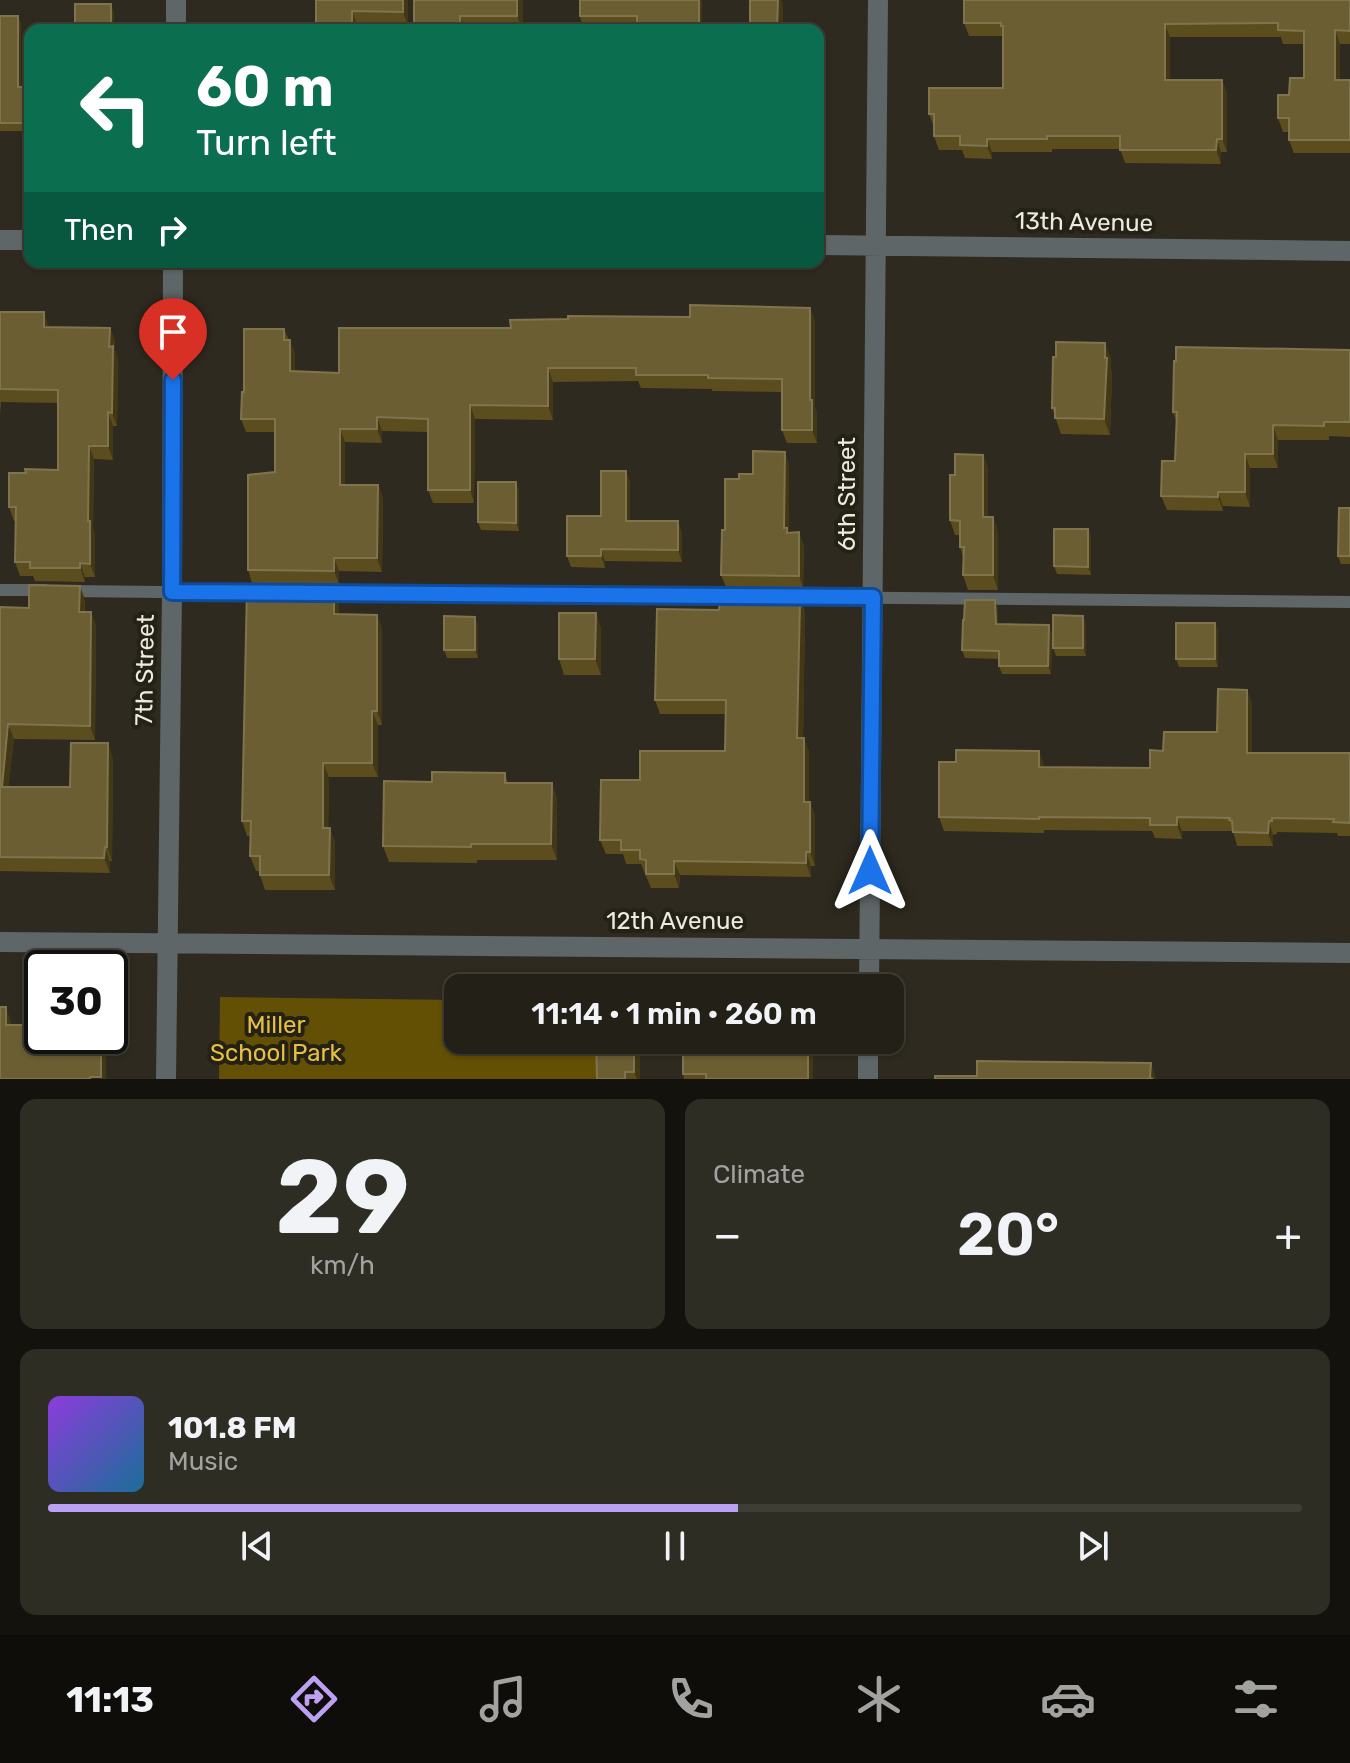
<!DOCTYPE html>
<html lang="en">
<head>
<meta charset="utf-8">
<style>
  body { margin:0; font-family:Rubik,sans-serif; background:#2e2d24; color:#f1f3f6; height:100vh; display:flex; flex-direction:column; font-size:30px; white-space:nowrap }
  * { box-sizing:border-box; margin:0 }
  p { font-size:26px; color:#a2a3a1 }
  .icon { flex:none; width:44px; height:44px; fill:none; stroke:currentColor; stroke-width:2; stroke-linecap:round; stroke-linejoin:round }
  .map { position:relative; height:1079px; overflow:hidden }
  .side { display:flex; flex-direction:column; gap:20px; padding:20px; background:#13120d; flex:1 }
  .side>* { flex:none }
  .guide { position:absolute; left:24px; top:24px; width:800px; height:244px; border-radius:16px; box-shadow:0 2px 6px #0004,0 0 0 2px #3f3e36; background:#0b6e4f; color:#fff; overflow:hidden }
  .speed { position:absolute; left:24px; top:950px; display:flex; gap:16px; font-size:40px; font-weight:700; text-align:center }
  .speed>* { display:grid; place-content:center; width:104px; height:104px; border-radius:50%; background:#222017; box-shadow:0 2px 6px #0004,0 0 0 2px #3f3e36; line-height:1 }
  .speed .limit { border:4px solid #111; border-radius:12px; background:#fff; color:#111 }
  .pin { position:absolute; display:grid; place-items:center; width:68px; height:68px; color:#fff; margin:-82px -34px; border-radius:50% 50% 50% 0; rotate:-45deg; box-shadow:0 0 8px #0007 }
  .pin .icon { rotate:45deg }
  .me { position:absolute; width:88px; margin:-44px; rotate:0deg; stroke-linejoin:round; filter:drop-shadow(0 0 6px #0008) }
  .turn { display:flex; align-items:center; gap:28px; height:168px; padding:0 40px; font-size:36px }
  .turn .icon { width:104px; height:104px; stroke-width:2.5 }
  .turn b { display:block; font-size:56px; line-height:68px }
  .then { display:flex; align-items:center; height:76px; padding:0 40px; background:#0003; gap:16px; font-size:30px }
  .big { font-size:60px; font-weight:600; line-height:1.1 }
  .side .card { flex:1; display:flex; flex-direction:column; justify-content:center; gap:12px; min-width:0; padding:0 28px; border-radius:16px; background:#2e2d24 }
  .side .dial { align-items:center; gap:0 }
  .dial b { font-size:104px; line-height:1 }
  .song { display:flex; align-items:center; gap:24px }
  .cover { width:96px; height:96px; border-radius:12px; background:linear-gradient(135deg,hsl(270 70% 55%),hsl(200 70% 35%)) }
  .played { height:8px; border-radius:4px; background:linear-gradient(90deg,#bca0f2 55%,#3f3e36 55%) }
  .keys { display:flex; justify-content:space-around; direction:ltr }
  .heat { display:flex; justify-content:space-between; align-items:center; font-size:44px; direction:ltr }
  .side .tiles { flex:1; display:grid; gap:20px; grid-template-columns:1fr 1fr }
  .card:last-child { grid-column:span 2 }
  .trip { position:absolute; left:444px; top:974px; width:460px; height:80px; border-radius:16px; background:#222017; box-shadow:0 2px 6px #0004,0 0 0 2px #3f3e36; font-weight:600; line-height:80px; text-align:center }
  .tabs { display:flex; height:128px; justify-content:space-around; align-items:center; background:#0e0d09; color:#a2a3a1 }
  .tabs .icon { width:56px; height:56px }
  .tabs .selected { color:#bca0f2 }
  .tabs b { font-size:36px; color:#f1f3f6 }
  .map>svg:first-child { display:block }
</style>
</head>
<body>
<div class="map">
<svg width="1350" height="1079" viewBox="0 0 1350 1079">
  <rect width="100%" height="100%" fill="#2e2a1f"/>
  <path fill="#645004" d="M 220,997 L 458,1000 L 458,1040 L 598,1040 L 598,1079 L 219,1079 Z"/>
  <g fill="none" stroke-linecap="round" stroke-linejoin="round">
    <path stroke="#5f6668" stroke-width="12" d="M 0,590 L 45,590
      M 67,591 L 261,593
      M 319,593 L 737,596
      M 783,597 L 1350,602"/>
    <path stroke="#5f6668" stroke-width="20" d="M 176,30 L 176,0
      M 0,240 L 30,240
      M 818,245 L 1350,251
      M 0,942 L 1350,953
      M 869,988 L 878,0
      M 166,1079 L 172,592 L 173,262
      M 868,1079 L 868,1040"/>
  </g>
  <path fill="#5b4d1d" d="M 316,0 L 408,0 L 408,26 L 357,25 L 357,30 L 316,30 Z
    M 523,0 L 523,30 L 415,30 L 414,28 Z
    M 580,0 L 702,0 L 702,30 L 638,30 L 637,24 L 582,24 L 580,16 Z
    M 1350,0 L 1350,44 L 1340,44 L 1340,80 L 1350,80 L 1350,153 L 1294,153 L 1289,140 L 1289,132 L 1283,132 L 1278,118 L 1289,95 L 1304,78 L 1304,44 L 1283,44 L 1281,37 L 1170,37 L 1170,80 L 1222,80 L 1227,94 L 1227,152 L 1221,152 L 1221,164 L 1125,163 L 1120,149 L 1052,149 L 1052,152 L 992,152 L 992,159 L 965,158 L 962,150 L 939,150 L 934,136 L 934,127 L 929,114 L 1003,88 L 1003,36 L 969,36 L 964,23 Z
    M 0,16 L 18,16 L 21,24 L 21,87 L 30,87 L 30,131 L 0,131 Z
    M 810,308 L 815,321 L 815,408 L 817,413 L 817,443 L 787,443 L 782,430 L 782,392 L 712,391 L 712,389 L 641,388 L 638,381 L 553,382 L 553,420 L 475,419 L 474,503 L 433,503 L 428,490 L 428,432 L 382,431 L 382,443 L 345,442 L 345,485 L 378,485 L 383,498 L 382,572 L 339,571 L 339,584 L 252,583 L 248,570 L 275,472 L 275,432 L 246,432 L 241,419 L 244,392 L 284,329 L 295,354 L 295,371 L 339,373 L 511,328 L 690,317 Z
    M 0,312 L 49,327 L 110,328 L 115,341 L 115,350 L 118,360 L 117,426 L 113,426 L 113,460 L 94,459 L 93,528 L 95,534 L 95,577 L 85,577 L 85,582 L 35,581 L 33,576 L 20,576 L 15,562 L 16,521 L 14,521 L 9,507 L 26,473 L 58,470 L 58,403 L 1,402 L 0,416 Z
    M 1350,350 L 1350,437 L 1329,436 L 1329,440 L 1278,440 L 1278,468 L 1250,468 L 1250,507 L 1223,506 L 1223,511 L 1167,510 L 1161,496 L 1175,461 L 1176,421 L 1173,412 Z
    M 1111,358 L 1111,369 L 1112,373 L 1110,435 L 1061,434 L 1052,408 Z
    M 983,455 L 988,469 L 988,517 L 993,517 L 998,532 L 998,590 L 968,590 L 963,575 L 963,557 L 960,547 L 960,535 L 955,535 L 950,520 L 955,475 Z
    M 789,464 L 789,533 L 804,545 L 803,588 L 726,587 L 721,575 L 739,479 L 753,474 Z
    M 626,471 L 630,482 L 630,521 L 682,532 L 682,562 L 605,561 L 605,568 L 571,567 L 567,556 L 601,516 Z
    M 519,490 L 519,531 L 481,530 L 478,522 Z
    M 1350,508 L 1350,564 L 1341,564 L 1338,556 Z
    M 1088,529 L 1091,537 L 1091,575 L 1057,574 L 1054,566 Z
    M 85,600 L 85,612 L 91,612 L 96,626 L 95,740 L 14,739 L 8,787 L 70,787 L 113,758 L 112,861 L 110,861 L 110,873 L 0,871 L 0,607 L 29,608 Z
    M 339,602 L 339,614 L 377,615 L 382,629 L 382,725 L 378,725 L 378,777 L 329,777 L 328,828 L 335,842 L 335,890 L 265,890 L 260,875 L 260,871 L 256,871 L 250,856 L 251,836 L 247,836 L 242,821 Z
    M 803,606 L 805,617 L 803,738 L 809,752 L 809,802 L 810,802 L 815,816 L 815,866 L 811,866 L 811,877 L 680,875 L 679,888 L 651,888 L 641,864 L 626,864 L 623,854 L 606,854 L 600,840 L 640,780 L 725,751 L 725,714 L 660,714 L 655,700 L 719,610 Z
    M 998,608 L 998,624 L 1052,633 L 1051,674 L 1002,674 L 999,666 L 999,659 L 965,658 L 962,650 Z
    M 596,613 L 601,629 L 601,675 L 564,675 L 559,659 Z
    M 1215,623 L 1218,631 L 1218,667 L 1179,667 L 1176,659 Z
    M 1086,624 L 1086,656 L 1056,656 L 1053,648 Z
    M 478,625 L 478,658 L 447,658 L 444,650 Z
    M 1252,703 L 1252,753 L 1350,753 L 1350,836 L 1338,836 L 1337,833 L 1277,832 L 1277,834 L 1273,835 L 1273,846 L 1237,846 L 1233,831 L 1182,831 L 1182,839 L 1155,838 L 1152,831 L 1044,830 L 1044,833 L 944,831 L 939,817 L 956,762 L 1039,751 L 1044,767 L 1150,768 L 1163,751 L 1217,732 Z
    M 505,773 L 508,783 L 552,783 L 557,799 L 557,860 L 477,860 L 477,863 L 389,862 L 383,846 L 432,782 Z
    M 596,1040 L 640,1040 L 640,1079 L 597,1079 Z
    M 683,1040 L 813,1079 L 684,1079 L 683,1074 Z"/>
  <path fill="#423815" d="M 403,0 L 408,0 L 408,26 L 403,12 Z
    M 517,0 L 523,0 L 523,30 L 517,16 Z
    M 699,0 L 702,0 L 702,30 L 700,30 L 699,28 Z
    M 778,0 L 782,0 L 783,4 L 783,30 L 777,30 Z
    M 111,4 L 114,12 L 114,30 L 111,30 Z
    M 352,11 L 357,25 L 357,30 L 352,30 Z
    M 18,16 L 21,24 L 21,95 L 18,87 Z
    M 460,16 L 465,30 L 460,30 Z
    M 1165,24 L 1170,37 L 1170,93 L 1165,80 Z
    M 1335,30 L 1340,44 L 1340,94 L 1335,80 Z
    M 1222,80 L 1227,94 L 1227,152 L 1222,139 Z
    M 818,104 L 819,107 L 819,158 L 818,156 Z
    M 987,139 L 992,152 L 992,159 L 987,146 Z
    M 1217,139 L 1221,152 L 1221,164 L 1216,150 Z
    M 810,308 L 815,321 L 815,408 L 817,413 L 817,443 L 812,430 L 810,400 Z
    M 44,312 L 49,326 L 49,340 L 44,327 Z
    M 110,328 L 115,341 L 115,350 L 118,360 L 117,426 L 112,413 Z
    M 290,340 L 295,354 L 295,384 L 290,371 Z
    M 1105,343 L 1111,358 L 1111,369 L 1112,373 L 1110,435 L 1104,419 Z
    M 548,368 L 553,382 L 553,420 L 548,406 Z
    M 470,405 L 475,419 L 474,503 L 470,490 Z
    M 108,412 L 113,426 L 113,460 L 108,446 Z
    M 377,417 L 382,431 L 382,443 L 377,429 Z
    M 1273,425 L 1278,440 L 1278,468 L 1273,454 Z
    M 340,429 L 345,442 L 345,498 L 340,485 Z
    M 89,446 L 94,459 L 93,528 L 95,534 L 95,577 L 90,564 L 88,521 Z
    M 785,452 L 789,464 L 789,533 L 791,541 L 784,528 Z
    M 1245,454 L 1250,468 L 1250,507 L 1245,492 Z
    M 983,455 L 988,469 L 988,532 L 983,517 Z
    M 626,471 L 630,482 L 630,532 L 626,521 Z
    M 516,482 L 519,490 L 519,531 L 516,523 Z
    M 378,485 L 383,498 L 382,572 L 377,558 Z
    M 1218,492 L 1223,506 L 1223,511 L 1218,497 Z
    M 993,517 L 998,532 L 998,590 L 993,575 Z
    M 678,521 L 682,532 L 682,562 L 678,550 Z
    M 1088,529 L 1091,537 L 1091,575 L 1088,567 Z
    M 799,532 L 804,545 L 803,588 L 799,576 Z
    M 601,549 L 605,561 L 605,568 L 601,556 Z
    M 334,558 L 339,571 L 339,584 L 334,571 Z
    M 80,563 L 85,577 L 85,582 L 80,568 Z
    M 80,586 L 85,600 L 84,626 L 79,612 Z
    M 334,587 L 339,602 L 339,629 L 334,614 Z
    M 798,592 L 805,617 L 803,752 L 797,738 Z
    M 995,600 L 998,608 L 998,632 L 996,624 Z
    M 91,612 L 96,626 L 95,740 L 90,726 Z
    M 596,613 L 601,629 L 601,675 L 595,659 Z
    M 377,615 L 382,629 L 382,725 L 377,711 Z
    M 1083,616 L 1086,624 L 1086,656 L 1083,648 Z
    M 475,617 L 478,625 L 478,658 L 475,650 Z
    M 1215,623 L 1218,631 L 1218,667 L 1215,659 Z
    M 1049,625 L 1052,633 L 1051,674 L 1048,666 Z
    M 1247,690 L 1252,703 L 1252,766 L 1247,753 Z
    M 372,711 L 378,725 L 378,777 L 372,763 Z
    M 8,724 L 14,739 L 7,801 L 2,787 Z
    M 804,738 L 809,752 L 809,816 L 804,802 Z
    M 108,743 L 113,758 L 112,861 L 107,847 Z
    M 1039,751 L 1044,765 L 1044,780 L 1039,767 Z
    M 323,763 L 329,777 L 328,842 L 323,828 Z
    M 552,783 L 557,799 L 557,860 L 551,844 Z
    M 810,802 L 815,816 L 815,866 L 810,852 Z
    M 1177,817 L 1182,831 L 1182,839 L 1177,825 Z
    M 1269,821 L 1273,835 L 1273,846 L 1268,833 Z
    M 330,828 L 335,842 L 335,890 L 329,875 Z
    M 105,847 L 110,861 L 110,873 L 104,858 Z
    M 806,852 L 811,866 L 811,877 L 806,863 Z
    M 674,861 L 680,875 L 679,888 L 674,874 Z
    M 6,1007 L 11,1022 L 11,1039 L 6,1025 Z
    M 101,1036 L 106,1036 L 106,1079 L 101,1079 Z
    M 634,1040 L 640,1040 L 640,1079 L 637,1079 L 634,1072 Z
    M 808,1040 L 813,1040 L 813,1079 L 808,1079 Z
    M 1151,1063 L 1156,1079 L 1151,1079 Z"/>
  <path fill="#6b5e32" stroke="#7f744e" stroke-width="2" d="M 316,0 L 403,0 L 403,12 L 352,11 L 352,30 L 316,30 Z
    M 414,0 L 517,0 L 517,16 L 460,16 L 460,30 L 422,30 L 422,28 L 414,28 Z
    M 580,0 L 699,0 L 699,28 L 637,28 L 637,16 L 580,16 Z
    M 750,0 L 778,0 L 777,30 L 750,30 Z
    M 964,0 L 1350,0 L 1350,31 L 1335,30 L 1335,80 L 1350,80 L 1350,140 L 1289,140 L 1289,118 L 1278,118 L 1278,95 L 1289,95 L 1290,78 L 1304,78 L 1304,31 L 1278,30 L 1278,23 L 1165,24 L 1165,80 L 1222,80 L 1222,139 L 1217,139 L 1216,150 L 1120,150 L 1120,136 L 1047,136 L 1047,139 L 987,139 L 987,146 L 960,145 L 960,136 L 934,136 L 934,114 L 929,114 L 929,88 L 1003,88 L 1003,26 L 1001,26 L 1001,23 L 964,23 Z
    M 75,4 L 111,4 L 111,30 L 75,30 Z
    M 0,16 L 18,16 L 18,87 L 30,87 L 30,123 L 0,123 Z
    M 690,305 L 810,308 L 810,400 L 812,400 L 812,430 L 782,430 L 782,379 L 708,378 L 708,375 L 636,375 L 636,368 L 548,368 L 548,406 L 470,405 L 470,490 L 428,490 L 428,419 L 377,417 L 377,429 L 340,429 L 340,485 L 378,485 L 377,558 L 334,558 L 334,571 L 248,570 L 248,475 L 275,472 L 275,419 L 241,419 L 242,392 L 244,392 L 244,329 L 284,329 L 284,340 L 290,340 L 290,371 L 339,373 L 339,328 L 511,328 L 510,320 L 568,319 L 568,316 L 690,317 Z
    M 0,312 L 44,312 L 44,327 L 110,328 L 109,347 L 113,346 L 112,413 L 108,412 L 108,446 L 89,446 L 88,521 L 90,521 L 90,564 L 80,563 L 80,568 L 30,568 L 30,562 L 15,562 L 16,507 L 9,507 L 9,473 L 26,473 L 25,469 L 58,470 L 58,390 L 0,389 Z
    M 1056,342 L 1105,343 L 1105,358 L 1107,358 L 1104,419 L 1055,418 L 1055,408 L 1052,408 L 1053,357 L 1056,357 Z
    M 1176,347 L 1350,350 L 1350,422 L 1324,422 L 1324,426 L 1273,425 L 1273,454 L 1245,454 L 1245,492 L 1218,492 L 1218,497 L 1161,496 L 1162,461 L 1175,461 L 1177,412 L 1173,412 L 1174,361 L 1176,361 Z
    M 753,451 L 785,452 L 784,528 L 787,528 L 787,533 L 799,532 L 799,576 L 721,575 L 722,530 L 725,530 L 725,479 L 739,479 L 739,474 L 753,474 Z
    M 955,454 L 983,455 L 983,517 L 993,517 L 993,575 L 963,575 L 964,547 L 960,547 L 960,521 L 950,520 L 950,475 L 955,475 Z
    M 601,471 L 626,471 L 626,521 L 678,521 L 678,550 L 601,549 L 601,556 L 567,556 L 567,516 L 601,516 Z
    M 478,482 L 516,482 L 516,523 L 478,522 Z
    M 1339,508 L 1350,508 L 1350,556 L 1338,556 Z
    M 1054,529 L 1088,529 L 1088,567 L 1054,566 Z
    M 29,585 L 80,586 L 79,612 L 91,612 L 90,726 L 8,724 L 2,787 L 70,787 L 71,743 L 108,743 L 107,847 L 105,847 L 104,858 L 0,857 L 0,607 L 29,608 Z
    M 247,587 L 334,587 L 334,614 L 377,615 L 377,711 L 372,711 L 372,763 L 323,763 L 323,828 L 330,828 L 329,875 L 260,875 L 260,856 L 250,856 L 251,821 L 242,821 Z
    M 721,591 L 798,592 L 798,602 L 800,602 L 797,738 L 804,738 L 804,802 L 810,802 L 810,852 L 806,852 L 806,863 L 674,861 L 674,874 L 646,874 L 646,860 L 640,859 L 640,850 L 621,850 L 621,840 L 600,840 L 601,780 L 640,780 L 640,751 L 725,751 L 726,700 L 655,700 L 657,609 L 719,610 Z
    M 965,600 L 995,600 L 996,624 L 1049,625 L 1048,666 L 999,666 L 999,651 L 962,650 L 963,620 L 964,620 Z
    M 559,613 L 596,613 L 595,659 L 559,659 Z
    M 1053,615 L 1083,616 L 1083,648 L 1053,648 Z
    M 444,616 L 475,617 L 475,650 L 444,650 Z
    M 1176,623 L 1215,623 L 1215,659 L 1176,659 Z
    M 1218,689 L 1247,690 L 1247,753 L 1350,753 L 1350,823 L 1333,822 L 1334,819 L 1272,818 L 1272,821 L 1269,821 L 1268,833 L 1233,832 L 1232,821 L 1229,820 L 1230,818 L 1177,817 L 1177,825 L 1150,825 L 1150,818 L 1039,817 L 1039,819 L 939,817 L 939,762 L 956,762 L 956,750 L 1039,751 L 1039,767 L 1150,768 L 1150,750 L 1163,751 L 1164,732 L 1217,732 Z
    M 432,772 L 505,773 L 505,783 L 552,783 L 551,844 L 471,844 L 471,847 L 383,846 L 384,781 L 432,782 Z
    M 0,1007 L 6,1007 L 6,1025 L 42,1025 L 42,1036 L 101,1036 L 101,1077 L 90,1077 L 90,1079 L 0,1079 Z
    M 596,1040 L 634,1040 L 634,1072 L 625,1072 L 625,1079 L 597,1079 Z
    M 683,1040 L 808,1040 L 808,1079 L 706,1079 L 706,1074 L 683,1074 Z
    M 977,1061 L 1151,1063 L 1150,1078 L 1153,1079 L 935,1079 L 935,1076 L 977,1076 Z"/>
  <g fill="none" stroke-linecap="round" stroke-linejoin="round">
    <defs>
      <path id="route" d="M 173,380 L 172,592 L 873,597 L 870,871"/>
    </defs>
    <use href="#route" stroke="#114b97" stroke-width="20"/>
    <use href="#route" stroke="#1a73e8" stroke-width="14"/>
  </g>
  <g text-anchor="middle" stroke-width="8" stroke-linejoin="round" paint-order="stroke">
    <g font-size="24" fill="#edeae3" stroke="#242115">
      <text transform="translate(1084 222) rotate(1)" y="8">13th Avenue</text>
      <text transform="translate(847 494) rotate(-90)" y="8">6th Street</text>
      <text transform="translate(145 670) rotate(-89)" y="8">7th Street</text>
      <text x="675" y="929">12th Avenue</text>
    </g>
    <g font-size="24" fill="#e7c041" stroke="#242115">
      <text x="276" y="1033">Miller<tspan x="276" dy="28">School Park</tspan></text>
    </g>
  </g>
</svg>
<div class="speed"><div class="limit">30</div></div>
<div class="pin" style="left:173px;top:380px;background:#d93025"><svg class="icon" aria-label="arrive" viewBox="0 0 24 24"><path d="M6 21V4h12l-3 4 3 4H6"/></svg></div>
<svg class="me" style="left:870px;top:871px" viewBox="-20 -20 40 40"><path d="M0-17L14 15 0 8-14 15z" fill="#1a73e8" stroke="#fff" stroke-width="4"/></svg>
<div class="trip">11:14 · 1 min · 260 m</div>
<div class="guide">
<div class="turn"><svg class="icon" aria-label="left" viewBox="0 0 24 24"><path d="M17 20v-9H6M10 6l-5 5 5 5"/></svg><div><b>60 m</b>Turn left</div></div>
<div class="then">Then<svg class="icon" aria-label="right" viewBox="0 0 24 24"><path d="M7 20v-9h11M14 6l5 5-5 5"/></svg></div>
</div>
</div>
<section class="side">
<div class="tiles">
<div class="card dial"><b>29</b><p>km/h</p></div>
<div class="card"><p>Climate</p>
<div class="heat"><a>−</a><b class="big">20°</b><a>+</a></div>
</div>
<div class="card">
<div class="song"><i class="cover"></i><div><b>101.8 FM</b><p>Music</p></div></div>
<div class="played"></div>
<div class="keys"><svg class="icon" aria-label="previous" viewBox="0 0 24 24"><path d="M18 5L8 12l10 7zM5 5v14"/></svg><svg class="icon" aria-label="pause" viewBox="0 0 24 24"><path d="M8 5v14M16 5v14"/></svg><svg class="icon" aria-label="next" viewBox="0 0 24 24"><path d="M6 5l10 7-10 7zM19 5v14"/></svg></div>
</div>
</div>
</section>
<nav class="tabs">
<b>11:13</b>
<svg class="icon selected" aria-label="directions" viewBox="0 0 24 24"><path d="M12 3l9 9-9 9-9-9zM9 14v-3h6M13 9l2 2-2 2"/></svg>
<svg class="icon" aria-label="music" viewBox="0 0 24 24"><path d="M9 18V5l10-2v13"/><circle cx="6" cy="18" r="3"/><circle cx="16" cy="16" r="3"/></svg>
<svg class="icon" aria-label="phone" viewBox="0 0 24 24"><path d="M5 4h4l2 5-3 2q2 4 5 5l2-3 5 2v4C11 20 4 13 5 4z"/></svg>
<svg class="icon" aria-label="climate" viewBox="0 0 24 24"><path d="M12 3v18M4 7l16 10M4 17L20 7"/></svg>
<svg class="icon" aria-label="car" viewBox="0 0 24 24"><path d="M5 17H2v-5l4-1 3-4h7l3 4 3 1v5h-3M9 17h6M6 11h13"/><circle cx="7" cy="17" r="2"/><circle cx="17" cy="17" r="2"/></svg>
<svg class="icon" aria-label="filters" viewBox="0 0 24 24"><path d="M4 7h16M4 17h16"/><circle cx="9" cy="7" r="2"/><circle cx="15" cy="17" r="2"/></svg>
</nav>
</body>
</html>
